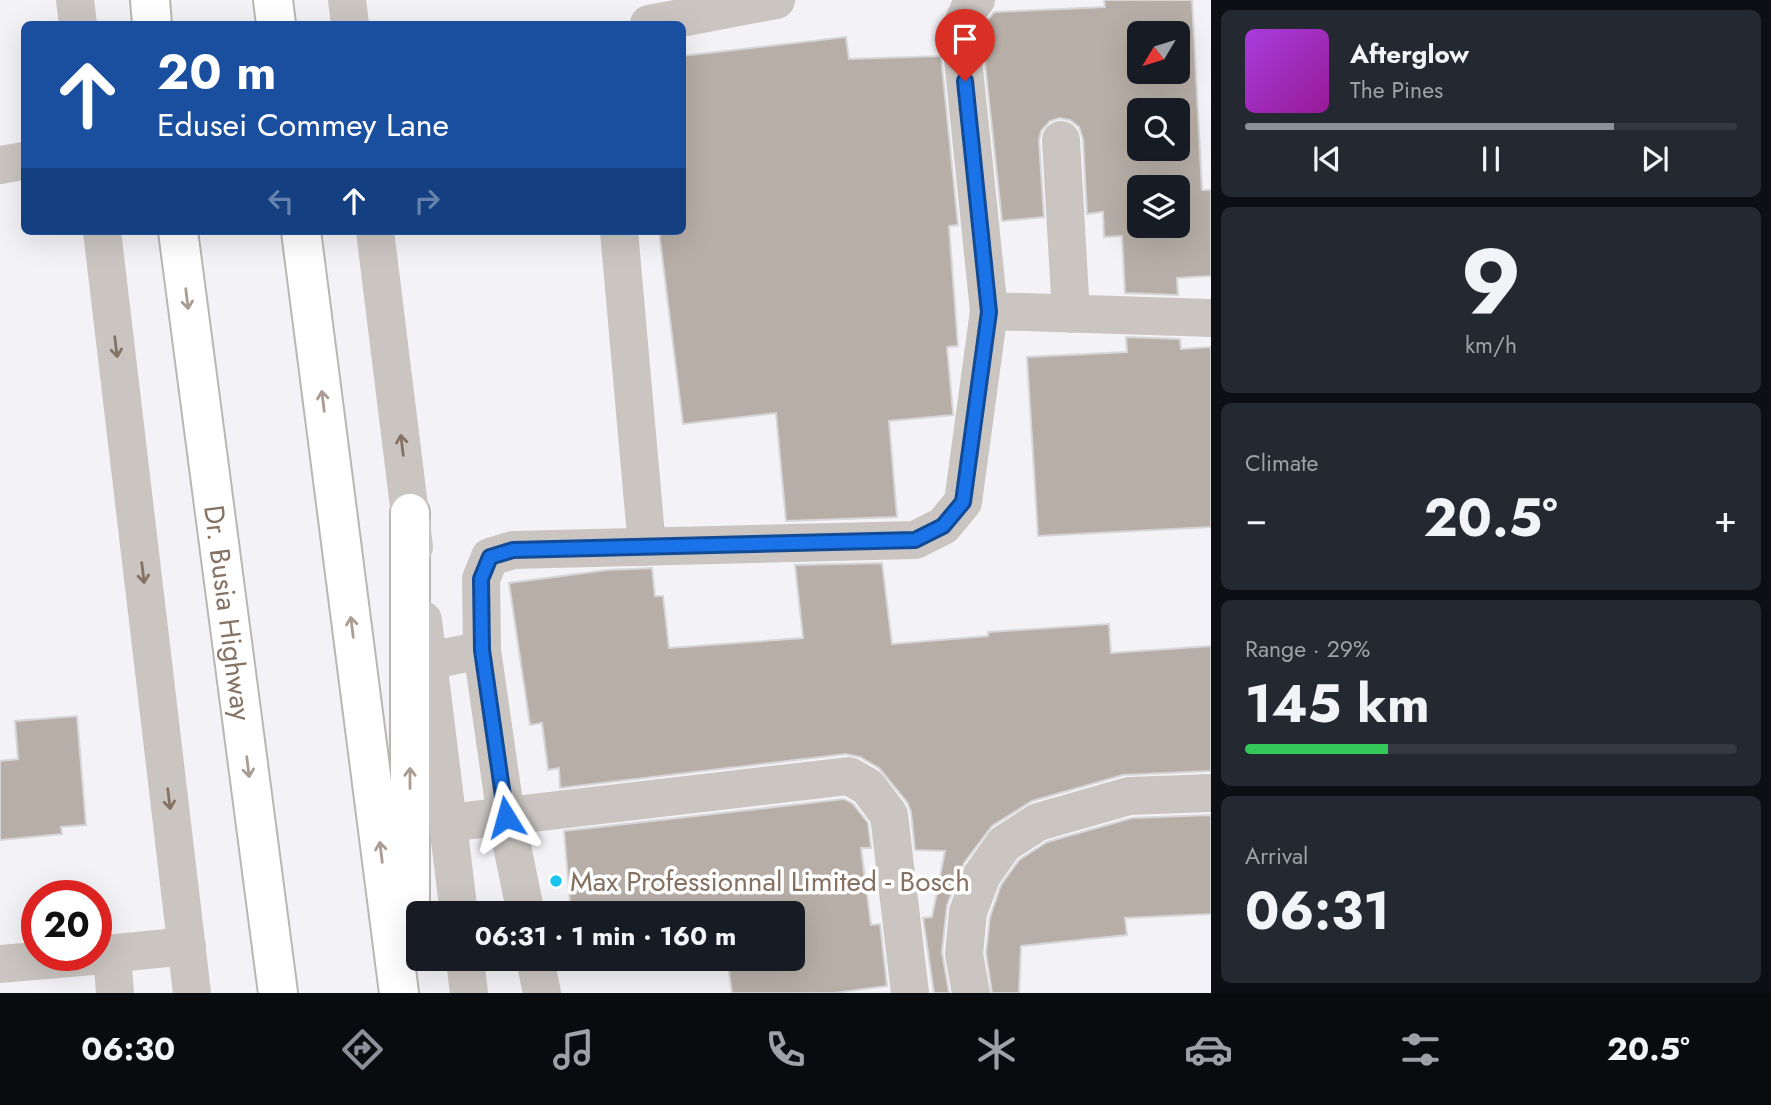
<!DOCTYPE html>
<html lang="en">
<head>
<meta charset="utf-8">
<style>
  body { margin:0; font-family:Jost,sans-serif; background:#242831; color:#f1f3f6; height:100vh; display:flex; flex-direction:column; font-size:26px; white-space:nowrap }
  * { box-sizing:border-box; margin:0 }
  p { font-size:23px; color:#9ea1a6 }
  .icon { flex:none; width:38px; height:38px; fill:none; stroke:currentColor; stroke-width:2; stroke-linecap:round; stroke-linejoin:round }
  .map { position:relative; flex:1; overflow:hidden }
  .drawer { display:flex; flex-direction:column; gap:10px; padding:10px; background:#0d0f14; width:560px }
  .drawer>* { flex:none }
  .hud { position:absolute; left:21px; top:21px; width:665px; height:214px; border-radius:10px; box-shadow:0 7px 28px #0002; background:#1a4fa0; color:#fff; overflow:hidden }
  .needle { width:46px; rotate:232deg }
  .controls { position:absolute; left:1127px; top:21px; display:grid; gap:14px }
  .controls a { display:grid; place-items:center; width:63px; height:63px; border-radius:10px; background:#171b24; box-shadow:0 7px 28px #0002; font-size:35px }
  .speed { position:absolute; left:21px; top:880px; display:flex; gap:14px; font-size:35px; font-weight:700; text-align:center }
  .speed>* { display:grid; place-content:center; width:91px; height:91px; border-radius:50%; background:#171b24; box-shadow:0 7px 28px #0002; line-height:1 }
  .speed .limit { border:10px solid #d22; background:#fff; color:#111 }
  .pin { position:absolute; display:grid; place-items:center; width:60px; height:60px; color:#fff; margin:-72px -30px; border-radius:50% 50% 50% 0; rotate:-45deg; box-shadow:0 0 7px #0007 }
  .pin .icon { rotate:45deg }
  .me { position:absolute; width:77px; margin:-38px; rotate:352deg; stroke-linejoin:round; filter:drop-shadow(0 0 5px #0008) }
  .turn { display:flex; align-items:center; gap:24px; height:147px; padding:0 21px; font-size:32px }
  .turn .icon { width:91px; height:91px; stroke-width:2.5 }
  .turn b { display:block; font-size:49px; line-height:60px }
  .lanes { display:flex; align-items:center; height:66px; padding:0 21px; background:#0003; justify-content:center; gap:35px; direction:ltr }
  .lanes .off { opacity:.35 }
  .big { font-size:52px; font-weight:700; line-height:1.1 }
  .drawer .tile { flex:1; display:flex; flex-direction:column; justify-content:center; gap:10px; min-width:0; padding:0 24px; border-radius:10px; background:#242831 }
  .drawer .dial { align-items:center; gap:0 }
  .dial b { font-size:91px; line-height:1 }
  .song { display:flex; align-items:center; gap:21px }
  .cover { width:84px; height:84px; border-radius:10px; background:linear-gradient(135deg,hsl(280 70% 55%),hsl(300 70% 35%)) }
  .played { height:7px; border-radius:4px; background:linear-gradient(90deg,#8c9099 75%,#363941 75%) }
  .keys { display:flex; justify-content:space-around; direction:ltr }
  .heat { display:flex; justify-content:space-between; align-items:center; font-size:38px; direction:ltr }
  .charge { height:10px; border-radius:5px; background:linear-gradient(90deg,#34c759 29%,#363941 0) }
  .trip { position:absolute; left:406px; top:901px; width:399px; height:70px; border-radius:10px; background:#171b24; box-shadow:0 7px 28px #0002; font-weight:700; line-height:70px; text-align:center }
  .tab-bar { display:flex; height:112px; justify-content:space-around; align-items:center; background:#090b0e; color:#9ea1a6 }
  .tab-bar .icon { width:49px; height:49px }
  .tab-bar .active { color:#8c9099 }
  .tab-bar b { font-size:32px; color:#f1f3f6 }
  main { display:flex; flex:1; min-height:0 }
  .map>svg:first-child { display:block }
</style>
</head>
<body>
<main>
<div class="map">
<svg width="1211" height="993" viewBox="0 0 1211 993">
  <rect width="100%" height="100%" fill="#f3f3f7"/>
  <path fill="#b7aea7" stroke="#d6d6d8" stroke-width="2" fill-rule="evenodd" d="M 1104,0 L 1192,0 L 1202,190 L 1211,190 L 1211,276 L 1177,278 L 1178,295 L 1125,293 L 1122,236 L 1104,237 L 1103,212 L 1087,214 L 1083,139 L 1079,127 L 1070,120 L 1059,118 L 1050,121 L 1041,131 L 1039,141 L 1044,217 L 1002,221 L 984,54 L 988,54 L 986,24 L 989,19 L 994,12 L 1105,7 ZM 1139,33 L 1178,33 L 1178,72 L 1139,72 ZM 1139,110 L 1178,110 L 1178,149 L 1139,149 ZM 1139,187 L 1178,187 L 1178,226 L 1139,226 Z
    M 846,37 L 849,59 L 941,56 L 958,225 L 949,226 L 958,346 L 947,347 L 953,413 L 953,415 L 889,421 L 897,517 L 786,521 L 776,413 L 683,424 L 659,231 L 682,231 L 682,56 Z
    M 1126,337 L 1180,339 L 1181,349 L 1211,347 L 1211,527 L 1038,536 L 1027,357 L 1127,352 Z
    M 882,563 L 892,644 L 988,636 L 988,632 L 1109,624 L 1111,653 L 1211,646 L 1211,771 L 1123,775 L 1032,801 L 992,826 L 964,863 L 947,905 L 942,952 L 949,993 L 934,993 L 923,918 L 932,917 L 945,851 L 915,850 L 911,812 L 907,802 L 879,768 L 860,757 L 846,754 L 560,788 L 559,768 L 548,770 L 542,723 L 530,725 L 509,583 L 607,570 L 652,568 L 655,596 L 663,596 L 669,648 L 803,638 L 795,565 Z
    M 77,716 L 86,825 L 61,827 L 62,834 L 0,840 L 0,761 L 18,759 L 15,721 Z
    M 844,799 L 853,804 L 868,823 L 871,848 L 861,848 L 871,925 L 880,924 L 887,986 L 834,993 L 732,993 L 727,959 L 793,959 L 793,914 L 571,914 L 564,831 Z
    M 1211,815 L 1211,914 L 1125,918 L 1127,935 L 1021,946 L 1019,993 L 992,993 L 986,953 L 990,917 L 1001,885 L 1019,860 L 1047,842 L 1132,818 Z"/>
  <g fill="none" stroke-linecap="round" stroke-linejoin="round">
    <defs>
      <g id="highway">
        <path d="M 150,0 L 152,24"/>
        <path d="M 273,0 L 276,24"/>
        <path id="s1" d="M 178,231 L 278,993"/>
        <path d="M 301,231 L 399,993"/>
        <path d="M 410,513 L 410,917"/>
      </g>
    </defs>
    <use href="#highway" stroke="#bab6b2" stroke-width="42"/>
    <path stroke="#cac5c1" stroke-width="38" d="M 75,0 L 78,24
      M 347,0 L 350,24
      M 649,24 L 776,0
      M 1061,140 L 1071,314
      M 0,165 L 24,161
      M 102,231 L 192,993
      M 375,231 L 414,547
      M 619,231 L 647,547
      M 989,311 L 1211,318
      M 423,620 L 459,914
      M 482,650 L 481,579 L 490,557 L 513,550 L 915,540 L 943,526 L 963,502 L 989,311 L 960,30 L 970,7 L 976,0
      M 428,661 L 482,650 L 506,817 L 526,914
      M 448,823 L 849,776 L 868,787 L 889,815 L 910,993
      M 112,954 L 115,993
      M 96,955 L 187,946
      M 465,959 L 469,993
      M 535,959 L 542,993
      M 0,964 L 92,956
      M 971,993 L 964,954 L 968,912 L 982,875 L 1004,844 L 1038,822 L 1129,796 L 1211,793"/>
    <use href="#highway" stroke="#fff" stroke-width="38"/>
  </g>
  <defs><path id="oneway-shaft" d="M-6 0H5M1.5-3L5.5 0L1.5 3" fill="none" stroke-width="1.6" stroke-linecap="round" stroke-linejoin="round" transform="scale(1.75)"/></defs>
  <g stroke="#aa9c92">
    <use href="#oneway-shaft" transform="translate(187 299) rotate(83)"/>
    <use href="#oneway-shaft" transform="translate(323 401) rotate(-97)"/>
    <use href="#oneway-shaft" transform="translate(352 627) rotate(-97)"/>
    <use href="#oneway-shaft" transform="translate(248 767) rotate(83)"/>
    <use href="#oneway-shaft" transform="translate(410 778) rotate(-90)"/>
    <use href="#oneway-shaft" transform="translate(381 852) rotate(-97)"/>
  </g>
  <g stroke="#867263">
    <use href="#oneway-shaft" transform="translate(116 347) rotate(83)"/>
    <use href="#oneway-shaft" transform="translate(402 445) rotate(-97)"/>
    <use href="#oneway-shaft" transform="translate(143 573) rotate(83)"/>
    <use href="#oneway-shaft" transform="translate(169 799) rotate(83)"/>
  </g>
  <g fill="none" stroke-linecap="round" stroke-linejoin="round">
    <defs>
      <path id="route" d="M 506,817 L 482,650 L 481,579 L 490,557 L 513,550 L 915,540 L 943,526 L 963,502 L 989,312 L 965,81"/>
    </defs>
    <use href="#route" stroke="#114b97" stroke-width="18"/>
    <use href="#route" stroke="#1a73e8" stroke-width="12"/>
  </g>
  <circle fill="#1ac6f0" stroke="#fff" stroke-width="2.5" cx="556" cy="881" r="7"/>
  <g text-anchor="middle" stroke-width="7" stroke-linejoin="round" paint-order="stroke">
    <g font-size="28" fill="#867263" stroke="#fff">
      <text dy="10" stroke="none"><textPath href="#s1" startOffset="385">Dr. Busia Highway</textPath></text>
    </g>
    <g font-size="28" fill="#867263" stroke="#fff" text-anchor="start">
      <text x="570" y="891">Max Professionnal Limited - Bosch</text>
    </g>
  </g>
</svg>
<div class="controls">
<a><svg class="needle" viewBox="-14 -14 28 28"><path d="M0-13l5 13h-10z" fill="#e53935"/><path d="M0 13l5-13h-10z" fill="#9ea1a6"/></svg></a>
<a><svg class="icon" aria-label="search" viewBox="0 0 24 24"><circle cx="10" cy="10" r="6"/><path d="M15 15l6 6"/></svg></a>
<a><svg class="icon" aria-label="layers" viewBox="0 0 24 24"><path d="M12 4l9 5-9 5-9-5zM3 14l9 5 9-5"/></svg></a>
</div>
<div class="speed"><div class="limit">20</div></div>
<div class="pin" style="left:965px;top:81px;background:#d93025"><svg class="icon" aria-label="arrive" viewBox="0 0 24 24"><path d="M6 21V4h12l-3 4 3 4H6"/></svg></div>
<svg class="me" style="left:506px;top:817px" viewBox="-20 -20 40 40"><path d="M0-17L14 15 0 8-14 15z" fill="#1a73e8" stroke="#fff" stroke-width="4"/></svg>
<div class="trip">06:31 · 1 min · 160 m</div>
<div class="hud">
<div class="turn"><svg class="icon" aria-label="ahead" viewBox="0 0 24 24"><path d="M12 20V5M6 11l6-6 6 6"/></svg><div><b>20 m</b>Edusei Commey Lane</div></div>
<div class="lanes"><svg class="icon off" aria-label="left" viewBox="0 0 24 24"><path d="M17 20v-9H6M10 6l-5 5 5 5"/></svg><svg class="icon" aria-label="ahead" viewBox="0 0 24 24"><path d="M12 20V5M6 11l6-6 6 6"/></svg><svg class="icon off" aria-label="right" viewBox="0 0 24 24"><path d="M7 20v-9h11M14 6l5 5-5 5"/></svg></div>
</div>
</div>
<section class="drawer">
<div class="tile">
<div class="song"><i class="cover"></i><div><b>Afterglow</b><p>The Pines</p></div></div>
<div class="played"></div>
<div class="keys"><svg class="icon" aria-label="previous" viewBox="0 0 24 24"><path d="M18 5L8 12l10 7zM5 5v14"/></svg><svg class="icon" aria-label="pause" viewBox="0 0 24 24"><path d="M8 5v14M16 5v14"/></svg><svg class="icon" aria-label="next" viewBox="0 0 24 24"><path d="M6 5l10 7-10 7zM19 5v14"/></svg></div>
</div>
<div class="tile dial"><b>9</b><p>km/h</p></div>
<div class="tile"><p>Climate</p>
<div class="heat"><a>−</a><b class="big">20.5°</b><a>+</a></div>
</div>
<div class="tile"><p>Range · 29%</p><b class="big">145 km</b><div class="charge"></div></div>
<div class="tile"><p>Arrival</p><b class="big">06:31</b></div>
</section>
</main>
<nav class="tab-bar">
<b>06:30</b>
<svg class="icon active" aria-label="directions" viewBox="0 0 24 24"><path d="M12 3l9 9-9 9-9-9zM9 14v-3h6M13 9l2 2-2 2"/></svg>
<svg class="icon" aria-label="music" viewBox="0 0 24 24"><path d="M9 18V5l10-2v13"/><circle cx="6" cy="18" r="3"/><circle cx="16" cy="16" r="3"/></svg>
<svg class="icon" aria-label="phone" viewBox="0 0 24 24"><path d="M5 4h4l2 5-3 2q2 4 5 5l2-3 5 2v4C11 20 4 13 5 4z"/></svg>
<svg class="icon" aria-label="climate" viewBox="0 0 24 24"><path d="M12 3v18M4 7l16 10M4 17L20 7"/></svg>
<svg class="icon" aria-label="car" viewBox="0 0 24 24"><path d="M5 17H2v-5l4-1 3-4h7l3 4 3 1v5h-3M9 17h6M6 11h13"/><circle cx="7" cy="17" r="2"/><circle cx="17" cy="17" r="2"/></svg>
<svg class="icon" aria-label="filters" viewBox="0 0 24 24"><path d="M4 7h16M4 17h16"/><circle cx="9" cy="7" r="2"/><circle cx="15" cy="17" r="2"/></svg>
<b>20.5°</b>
</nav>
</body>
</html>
